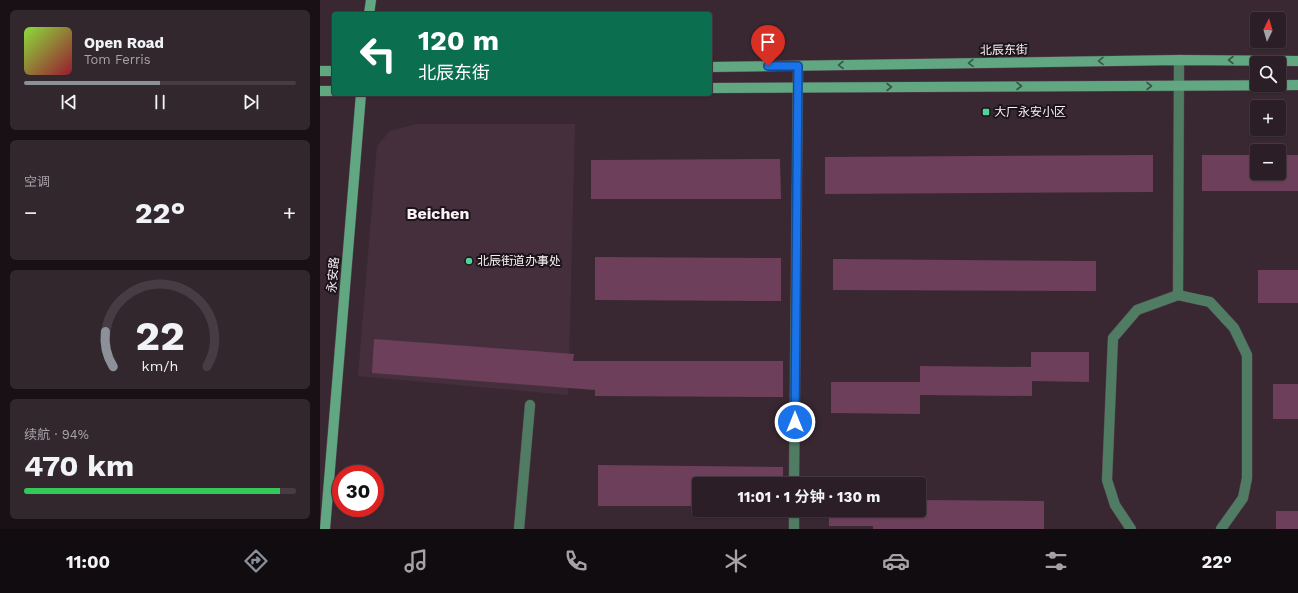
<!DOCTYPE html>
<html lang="zh">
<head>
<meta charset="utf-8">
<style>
  body { margin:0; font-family:"Work Sans","Noto Sans SC",sans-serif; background:#33272e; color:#f1f3f6; height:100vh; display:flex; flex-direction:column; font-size:15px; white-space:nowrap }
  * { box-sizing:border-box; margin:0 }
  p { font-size:13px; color:#a6a2a7 }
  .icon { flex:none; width:22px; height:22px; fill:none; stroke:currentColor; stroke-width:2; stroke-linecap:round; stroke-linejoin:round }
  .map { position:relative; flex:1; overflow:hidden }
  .sheet { display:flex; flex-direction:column; gap:10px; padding:10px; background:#181015; width:320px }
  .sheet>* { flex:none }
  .top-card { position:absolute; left:12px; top:12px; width:380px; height:84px; border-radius:4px; box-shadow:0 1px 3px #0004,0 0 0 1px #473c43; background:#0b6e4f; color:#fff; overflow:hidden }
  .needle { width:26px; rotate:5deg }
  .tools { position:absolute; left:930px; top:12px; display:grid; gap:8px }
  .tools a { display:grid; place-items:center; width:36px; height:36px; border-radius:4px; background:#2b1e26; box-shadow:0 1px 3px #0004,0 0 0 1px #473c43; font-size:20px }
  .speed { position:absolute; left:12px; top:465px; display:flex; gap:8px; font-size:20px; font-weight:700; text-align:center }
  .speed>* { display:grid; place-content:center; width:52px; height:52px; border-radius:50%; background:#2b1e26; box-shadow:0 1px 3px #0004,0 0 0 1px #473c43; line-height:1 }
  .speed .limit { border:6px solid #d22; background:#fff; color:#111 }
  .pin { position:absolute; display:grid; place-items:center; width:34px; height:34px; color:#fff; margin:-41px -17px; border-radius:50% 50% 50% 0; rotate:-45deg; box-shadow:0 0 4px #0007 }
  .pin .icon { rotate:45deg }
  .me { position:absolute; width:44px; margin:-22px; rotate:0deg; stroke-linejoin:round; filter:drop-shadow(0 0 3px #0008) }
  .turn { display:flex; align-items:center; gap:14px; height:84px; padding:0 20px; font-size:18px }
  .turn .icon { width:52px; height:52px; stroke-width:2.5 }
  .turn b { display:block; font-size:28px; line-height:34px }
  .big { font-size:30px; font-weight:700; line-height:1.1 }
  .sheet .tile { flex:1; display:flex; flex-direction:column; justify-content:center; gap:6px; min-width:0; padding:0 14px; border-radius:6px; background:#33272e }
  .sheet .dial { align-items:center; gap:0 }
  .dial svg { height:104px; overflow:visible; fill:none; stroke:#473c43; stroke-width:7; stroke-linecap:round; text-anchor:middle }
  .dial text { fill:#f1f3f6; stroke:none }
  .song { display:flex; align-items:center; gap:12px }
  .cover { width:48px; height:48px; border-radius:6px; background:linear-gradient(135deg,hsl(90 70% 55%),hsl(350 70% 35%)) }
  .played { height:4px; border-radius:2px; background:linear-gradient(90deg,#8c9099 50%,#473c43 50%) }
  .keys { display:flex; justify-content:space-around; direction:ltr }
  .heat { display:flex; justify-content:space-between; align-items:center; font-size:22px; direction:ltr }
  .charge { height:6px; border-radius:3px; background:linear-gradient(90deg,#34c759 94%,#473c43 0) }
  .trip { position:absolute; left:372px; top:477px; width:234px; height:40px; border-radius:4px; background:#2b1e26; box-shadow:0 1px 3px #0004,0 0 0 1px #473c43; font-weight:700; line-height:40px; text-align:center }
  .menu { display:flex; height:64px; justify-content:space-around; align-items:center; background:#110c0f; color:#a6a2a7 }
  .menu .icon { width:28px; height:28px }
  .menu .current { color:#8c9099 }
  .menu b { font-size:18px; color:#f1f3f6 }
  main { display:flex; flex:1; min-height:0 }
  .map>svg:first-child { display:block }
</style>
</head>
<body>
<main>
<section class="sheet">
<div class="tile">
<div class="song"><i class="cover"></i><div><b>Open Road</b><p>Tom Ferris</p></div></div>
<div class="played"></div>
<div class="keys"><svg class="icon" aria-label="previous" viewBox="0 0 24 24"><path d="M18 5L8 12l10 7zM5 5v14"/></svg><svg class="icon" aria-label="pause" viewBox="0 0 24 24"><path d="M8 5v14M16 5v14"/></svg><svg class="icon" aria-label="next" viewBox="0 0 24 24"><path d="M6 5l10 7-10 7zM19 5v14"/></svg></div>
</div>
<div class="tile"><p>空调</p>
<div class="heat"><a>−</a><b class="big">22°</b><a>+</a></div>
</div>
<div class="tile dial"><svg viewBox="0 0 100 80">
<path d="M14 69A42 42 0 1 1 86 69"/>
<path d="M14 69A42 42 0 0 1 8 42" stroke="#8c9099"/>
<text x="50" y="56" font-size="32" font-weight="700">22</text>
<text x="50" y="72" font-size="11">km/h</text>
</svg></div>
<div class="tile"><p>续航 · 94%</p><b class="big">470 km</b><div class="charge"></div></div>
</section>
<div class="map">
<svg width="978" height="529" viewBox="0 0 978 529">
  <rect width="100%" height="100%" fill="#392832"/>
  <path fill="#462f3d" d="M 97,124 L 255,124 L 248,395 L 38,376 L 57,146 L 70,131 Z"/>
  <path fill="#6d3f5b" d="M 833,155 L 833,192 L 505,194 L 505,157 Z
    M 882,155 L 937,155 L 937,173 L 959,173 L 959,155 L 978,155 L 978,191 L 882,191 Z
    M 460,159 L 461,199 L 271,199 L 271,160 Z
    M 275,257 L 461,258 L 461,301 L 275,300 Z
    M 513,259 L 776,261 L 776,291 L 513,290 Z
    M 938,270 L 978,270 L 978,303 L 938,303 Z
    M 54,339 L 254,354 L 253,361 L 463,361 L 463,397 L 275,396 L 275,390 L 52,373 Z
    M 711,352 L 769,352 L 769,382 L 712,381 L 712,396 L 600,395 L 600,366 L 711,367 Z
    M 511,382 L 600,382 L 600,414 L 511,413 Z
    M 953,384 L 978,384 L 978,419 L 953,419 Z
    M 278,465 L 463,467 L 463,484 L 379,484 L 379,506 L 278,506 Z
    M 599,500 L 724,501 L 724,529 L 553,529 L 553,526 L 509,526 L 509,510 L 599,510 Z
    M 956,511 L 978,511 L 978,529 L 956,529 Z"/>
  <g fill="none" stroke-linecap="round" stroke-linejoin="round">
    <defs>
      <path id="lane" d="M 858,295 L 859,60
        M 811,529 L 795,505 L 787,480 L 793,338 L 817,310 L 858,295 L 890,302 L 914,328 L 927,355 L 927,478 L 923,498 L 901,529"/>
      <path id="street" d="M 474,484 L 478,66
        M 199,529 L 210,405
        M 474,529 L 474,510"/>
      <path id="secondary" d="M 49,14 L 51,0
        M 390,67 L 859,60 L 978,61
        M 0,71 L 14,71
        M 390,88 L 978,85
        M 0,91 L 14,91
        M 5,529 L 41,94"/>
    </defs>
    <use href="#lane" stroke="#54444d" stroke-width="11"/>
    <use href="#street" stroke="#54444d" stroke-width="11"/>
    <use href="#secondary" stroke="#54444d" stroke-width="11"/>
    <use href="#lane" stroke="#507c64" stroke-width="10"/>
    <use href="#street" stroke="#507c64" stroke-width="10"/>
    <use href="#secondary" stroke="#60a782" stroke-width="10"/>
  </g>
  <defs><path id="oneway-chevron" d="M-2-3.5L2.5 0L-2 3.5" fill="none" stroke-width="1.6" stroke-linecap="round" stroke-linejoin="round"/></defs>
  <g stroke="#3a5648">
    <use href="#oneway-chevron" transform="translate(911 60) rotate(-180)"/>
    <use href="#oneway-chevron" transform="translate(781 61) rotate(179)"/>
    <use href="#oneway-chevron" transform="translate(651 63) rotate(179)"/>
    <use href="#oneway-chevron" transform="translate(521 65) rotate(179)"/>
    <use href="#oneway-chevron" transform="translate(699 86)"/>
    <use href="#oneway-chevron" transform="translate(829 86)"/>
    <use href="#oneway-chevron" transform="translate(569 87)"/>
  </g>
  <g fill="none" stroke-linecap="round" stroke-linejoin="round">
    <defs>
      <path id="route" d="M 448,66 L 478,66 L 475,422"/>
    </defs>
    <use href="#route" stroke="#114b97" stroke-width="10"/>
    <use href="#route" stroke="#1a73e8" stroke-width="7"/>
  </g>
  <g fill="#52d397" stroke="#1b1418" stroke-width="1.5">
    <rect x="662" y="108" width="8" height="8" rx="2"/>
    <circle cx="149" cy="261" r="4"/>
  </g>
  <g text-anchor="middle" stroke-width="4" stroke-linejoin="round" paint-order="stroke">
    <g font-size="12" fill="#fcf0f6" stroke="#1b1418">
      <text transform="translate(684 50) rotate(-1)" y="4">北辰东街</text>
      <text transform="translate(13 275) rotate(-85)" y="4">永安路</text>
    </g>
    <g font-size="12" fill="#fcf0f6" stroke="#1b1418" text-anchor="start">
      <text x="674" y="116">大厂永安小区</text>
      <text x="157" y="265">北辰街道办事处</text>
    </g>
    <g font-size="16" font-weight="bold" fill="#fcf0f6" stroke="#1b1418">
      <text x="118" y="219">Beichen</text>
    </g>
  </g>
</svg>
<div class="tools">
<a><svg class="needle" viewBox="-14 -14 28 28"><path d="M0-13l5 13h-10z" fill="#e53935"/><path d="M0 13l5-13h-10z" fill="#a6a2a7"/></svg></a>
<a><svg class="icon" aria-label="search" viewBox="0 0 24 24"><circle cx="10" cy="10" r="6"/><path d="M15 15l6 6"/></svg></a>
<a>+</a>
<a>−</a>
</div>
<div class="speed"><div class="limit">30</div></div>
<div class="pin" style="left:448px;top:66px;background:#d93025"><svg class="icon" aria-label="arrive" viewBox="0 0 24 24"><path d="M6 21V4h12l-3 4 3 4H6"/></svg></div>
<svg class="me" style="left:475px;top:422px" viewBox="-20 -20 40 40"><circle r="17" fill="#1a73e8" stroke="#fff" stroke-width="3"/><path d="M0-11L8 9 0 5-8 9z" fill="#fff"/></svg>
<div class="trip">11:01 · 1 分钟 · 130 m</div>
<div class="top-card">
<div class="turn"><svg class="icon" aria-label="left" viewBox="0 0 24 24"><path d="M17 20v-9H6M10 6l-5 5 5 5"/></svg><div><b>120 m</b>北辰东街</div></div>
</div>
</div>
</main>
<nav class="menu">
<b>11:00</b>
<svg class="icon current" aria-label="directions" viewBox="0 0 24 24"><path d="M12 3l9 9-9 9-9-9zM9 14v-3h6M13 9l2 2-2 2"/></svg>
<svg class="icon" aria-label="music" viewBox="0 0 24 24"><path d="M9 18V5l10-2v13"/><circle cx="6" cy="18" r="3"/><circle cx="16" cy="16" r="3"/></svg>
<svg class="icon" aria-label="phone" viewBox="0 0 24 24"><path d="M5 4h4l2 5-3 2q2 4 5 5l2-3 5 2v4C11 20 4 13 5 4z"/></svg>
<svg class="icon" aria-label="climate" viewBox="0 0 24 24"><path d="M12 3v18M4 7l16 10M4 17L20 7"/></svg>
<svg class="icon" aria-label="car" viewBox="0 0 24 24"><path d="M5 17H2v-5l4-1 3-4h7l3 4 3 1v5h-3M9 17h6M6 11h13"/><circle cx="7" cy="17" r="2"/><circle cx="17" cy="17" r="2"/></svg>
<svg class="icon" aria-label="filters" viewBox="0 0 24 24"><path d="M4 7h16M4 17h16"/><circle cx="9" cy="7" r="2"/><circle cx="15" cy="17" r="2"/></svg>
<b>22°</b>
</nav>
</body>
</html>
